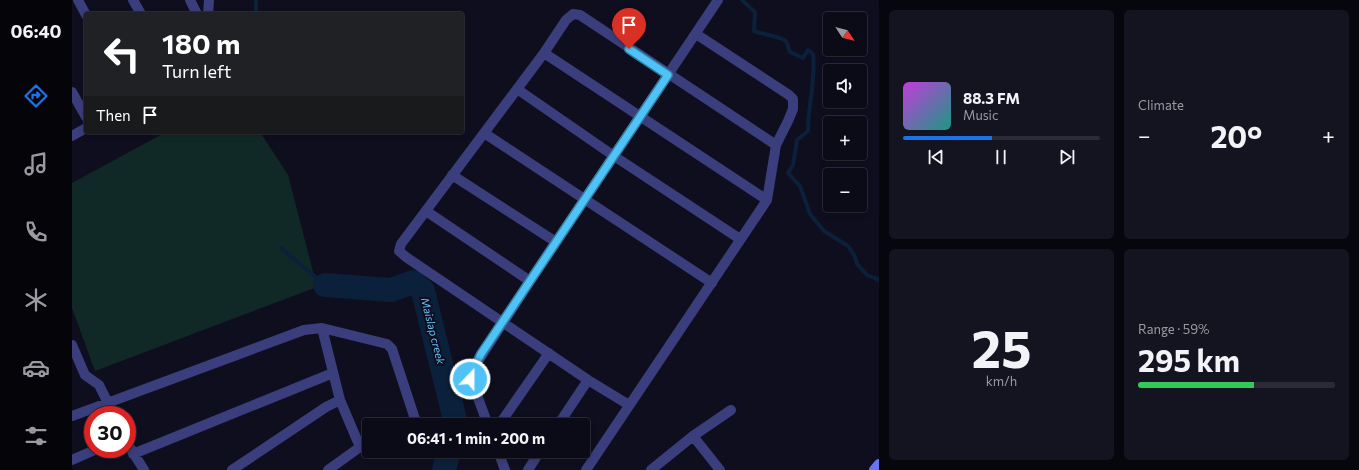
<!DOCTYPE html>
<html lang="en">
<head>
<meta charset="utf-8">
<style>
  body { margin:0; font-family:Commissioner,sans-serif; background:#141320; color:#f1f3f6; height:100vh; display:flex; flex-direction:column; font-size:15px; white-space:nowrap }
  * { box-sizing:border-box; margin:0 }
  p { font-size:13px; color:#9a9aa1 }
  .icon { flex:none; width:22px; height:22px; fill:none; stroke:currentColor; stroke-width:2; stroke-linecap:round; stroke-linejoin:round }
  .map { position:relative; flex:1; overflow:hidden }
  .panel { display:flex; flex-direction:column; gap:10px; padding:10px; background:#06060d; width:480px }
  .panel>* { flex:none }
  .guide { position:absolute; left:12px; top:12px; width:380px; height:122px; border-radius:4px; box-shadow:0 2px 6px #0003,0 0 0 1px #2b2b36; background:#202124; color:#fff; overflow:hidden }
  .needle { width:26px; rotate:126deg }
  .buttons { position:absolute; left:751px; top:12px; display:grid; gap:8px }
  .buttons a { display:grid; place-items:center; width:44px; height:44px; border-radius:4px; background:#0b0a17; box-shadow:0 2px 6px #0003,0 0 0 1px #2b2b36; font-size:20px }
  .speed { position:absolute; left:12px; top:406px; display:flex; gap:8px; font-size:20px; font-weight:700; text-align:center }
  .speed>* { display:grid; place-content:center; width:52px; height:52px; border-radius:50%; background:#0b0a17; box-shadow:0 2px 6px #0003,0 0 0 1px #2b2b36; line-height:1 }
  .speed .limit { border:6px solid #d22; background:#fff; color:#111 }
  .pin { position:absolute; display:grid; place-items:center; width:34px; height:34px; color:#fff; margin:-41px -17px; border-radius:50% 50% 50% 0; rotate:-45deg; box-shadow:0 0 4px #0007 }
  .pin .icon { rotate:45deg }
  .me { position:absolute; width:44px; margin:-22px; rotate:22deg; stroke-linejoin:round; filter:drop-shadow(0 0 3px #0008) }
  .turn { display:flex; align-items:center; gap:14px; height:84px; padding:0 12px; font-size:18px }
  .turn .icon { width:52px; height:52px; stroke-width:2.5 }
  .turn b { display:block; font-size:28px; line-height:34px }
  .then { display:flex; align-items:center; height:38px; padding:0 12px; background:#0003; gap:8px; font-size:15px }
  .big { font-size:30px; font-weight:700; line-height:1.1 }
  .panel .tile { flex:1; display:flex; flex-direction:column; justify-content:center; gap:6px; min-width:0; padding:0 14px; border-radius:6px; background:#141320 }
  .panel .dial { align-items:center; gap:0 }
  .dial b { font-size:52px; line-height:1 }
  .song { display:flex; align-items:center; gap:12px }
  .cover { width:48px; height:48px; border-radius:6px; background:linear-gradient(135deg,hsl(290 70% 55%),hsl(170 70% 35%)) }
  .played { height:4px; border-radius:2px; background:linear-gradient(90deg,#1a73e8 45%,#2b2b36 45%) }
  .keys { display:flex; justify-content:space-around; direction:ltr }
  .heat { display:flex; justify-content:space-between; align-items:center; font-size:22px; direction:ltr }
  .charge { height:6px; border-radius:3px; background:linear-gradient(90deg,#34c759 59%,#2b2b36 0) }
  .panel .tiles { flex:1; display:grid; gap:10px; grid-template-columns:repeat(2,1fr) }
  .trip { position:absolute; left:290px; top:418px; width:228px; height:40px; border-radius:4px; background:#0b0a17; box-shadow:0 2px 6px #0003,0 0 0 1px #2b2b36; font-weight:700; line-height:40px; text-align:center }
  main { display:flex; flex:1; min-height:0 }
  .tabs { display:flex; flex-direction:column; width:72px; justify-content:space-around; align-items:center; background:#040409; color:#9a9aa1 }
  .tabs .icon { width:28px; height:28px }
  .tabs .active { color:#1a73e8 }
  .tabs b { font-size:18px; color:#f1f3f6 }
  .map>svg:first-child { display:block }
</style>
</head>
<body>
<main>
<nav class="tabs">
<b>06:40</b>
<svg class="icon active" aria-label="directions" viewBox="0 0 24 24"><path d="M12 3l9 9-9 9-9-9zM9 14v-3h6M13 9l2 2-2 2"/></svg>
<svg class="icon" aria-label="music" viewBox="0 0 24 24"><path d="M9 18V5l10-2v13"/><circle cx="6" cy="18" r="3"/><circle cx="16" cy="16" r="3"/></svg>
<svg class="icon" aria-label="phone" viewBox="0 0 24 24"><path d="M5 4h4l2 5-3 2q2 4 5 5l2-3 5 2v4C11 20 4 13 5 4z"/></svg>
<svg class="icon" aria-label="climate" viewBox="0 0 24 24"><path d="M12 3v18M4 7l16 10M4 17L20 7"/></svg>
<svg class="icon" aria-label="car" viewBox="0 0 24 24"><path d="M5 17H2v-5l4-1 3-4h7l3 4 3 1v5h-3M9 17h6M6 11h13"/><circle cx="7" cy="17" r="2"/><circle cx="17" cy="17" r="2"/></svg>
<svg class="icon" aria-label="filters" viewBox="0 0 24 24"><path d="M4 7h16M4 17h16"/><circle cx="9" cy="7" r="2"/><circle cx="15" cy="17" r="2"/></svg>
</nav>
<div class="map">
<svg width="807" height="470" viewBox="0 0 807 470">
  <rect width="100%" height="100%" fill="#0f0e1f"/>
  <path fill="#112926" d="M 94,132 L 188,132 L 216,175 L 245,287 L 23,371 L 0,308 L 0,183 Z"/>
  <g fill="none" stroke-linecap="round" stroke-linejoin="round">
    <path stroke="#0b203a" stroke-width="4" d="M 670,0 L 683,12 L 682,31 C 693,35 704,35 714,41 L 718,52 L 731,58 L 736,50 L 741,54 C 744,80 736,104 736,131 L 725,140 L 721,165 L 716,173 L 728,186 L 738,214 L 752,231 L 776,246 L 782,255 L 785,264 L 795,275 L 807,280
      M 184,14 L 184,0
      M 209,248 L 253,285"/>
    <path stroke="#0b203a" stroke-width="24" d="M 253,285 L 319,290 L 341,282 L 351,291 L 383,420 L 382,425
      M 372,470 L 377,451"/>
    <path stroke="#3b3e7c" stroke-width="10" d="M 6,0 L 14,15
      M 61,0 L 69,14
      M 118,0 L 125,14
      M 136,14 L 137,0
      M 472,53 L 695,200
      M 445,89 L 542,156 L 668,239
      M 0,92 L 14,117
      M 412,133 L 640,283
      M 0,136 L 14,128
      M 380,175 L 484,242
      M 354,211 L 458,281
      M 250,328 L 268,400 L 288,447 L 256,470
      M 0,345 L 13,375 L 27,385 L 42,415
      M 557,405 L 516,380 L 334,257 L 327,251 L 329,244 L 472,53 L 494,20 L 501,14 L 508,15 L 704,145
      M 0,416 L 232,330 L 250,328 L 315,344 L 320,349 L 343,419 L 334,425
      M 416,425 L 399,379 L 401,369 L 458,281 L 646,0
      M 427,425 L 477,353
      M 486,425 L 516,380
      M 621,436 L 648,470
      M 55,443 L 72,470
      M 426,451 L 433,470
      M 61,454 L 261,373
      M 0,460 L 25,449
      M 160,470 L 254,407 L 268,400
      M 456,470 L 468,451
      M 514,470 L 695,200 L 704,145 L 716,121 L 721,109 L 721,99 L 717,95 L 624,34
      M 579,470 L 621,436 L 659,410"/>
    <path stroke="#6a73f7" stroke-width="10" d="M 802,470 L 807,464"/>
  </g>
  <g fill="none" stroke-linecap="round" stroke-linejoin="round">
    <defs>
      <path id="route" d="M 398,379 L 399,374 L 409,354 L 596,75 L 557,49"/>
    </defs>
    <use href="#route" stroke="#337fa1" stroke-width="10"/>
    <use href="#route" stroke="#4fc3f7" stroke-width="7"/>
  </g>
  <g text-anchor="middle" stroke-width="4" stroke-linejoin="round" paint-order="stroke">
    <g font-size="11" font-style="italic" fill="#62bef7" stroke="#0f0e1f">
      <text transform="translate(361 331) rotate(76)" y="4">Maislap creek</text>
    </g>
  </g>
</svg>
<div class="buttons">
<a><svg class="needle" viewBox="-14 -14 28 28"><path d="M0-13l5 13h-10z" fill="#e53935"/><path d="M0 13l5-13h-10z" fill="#9a9aa1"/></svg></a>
<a><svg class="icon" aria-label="sound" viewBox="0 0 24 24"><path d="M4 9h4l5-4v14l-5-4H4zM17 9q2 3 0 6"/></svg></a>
<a>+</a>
<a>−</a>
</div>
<div class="speed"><div class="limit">30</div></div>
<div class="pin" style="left:557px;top:49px;background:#d93025"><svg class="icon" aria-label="arrive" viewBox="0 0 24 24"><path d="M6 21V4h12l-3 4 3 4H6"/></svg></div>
<svg class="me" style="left:398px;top:379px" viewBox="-20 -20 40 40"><circle r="17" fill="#4fc3f7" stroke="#fff" stroke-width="3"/><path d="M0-11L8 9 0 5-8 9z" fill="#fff"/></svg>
<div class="trip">06:41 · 1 min · 200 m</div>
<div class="guide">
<div class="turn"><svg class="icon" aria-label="left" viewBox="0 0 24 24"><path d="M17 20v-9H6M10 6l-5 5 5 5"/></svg><div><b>180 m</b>Turn left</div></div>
<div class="then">Then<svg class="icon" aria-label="arrive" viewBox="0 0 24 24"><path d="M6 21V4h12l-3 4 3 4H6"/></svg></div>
</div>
</div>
<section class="panel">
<div class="tiles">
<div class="tile">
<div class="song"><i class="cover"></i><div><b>88.3 FM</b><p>Music</p></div></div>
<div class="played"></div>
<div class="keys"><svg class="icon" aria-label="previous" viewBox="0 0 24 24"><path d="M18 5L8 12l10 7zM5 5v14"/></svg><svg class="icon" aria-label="pause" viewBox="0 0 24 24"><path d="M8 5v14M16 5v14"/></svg><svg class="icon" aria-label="next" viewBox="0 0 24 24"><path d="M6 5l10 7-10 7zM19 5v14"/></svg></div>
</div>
<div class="tile"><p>Climate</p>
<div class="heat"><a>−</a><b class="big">20°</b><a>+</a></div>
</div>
<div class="tile dial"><b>25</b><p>km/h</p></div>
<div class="tile"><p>Range · 59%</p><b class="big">295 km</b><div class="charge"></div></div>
</div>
</section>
</main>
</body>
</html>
